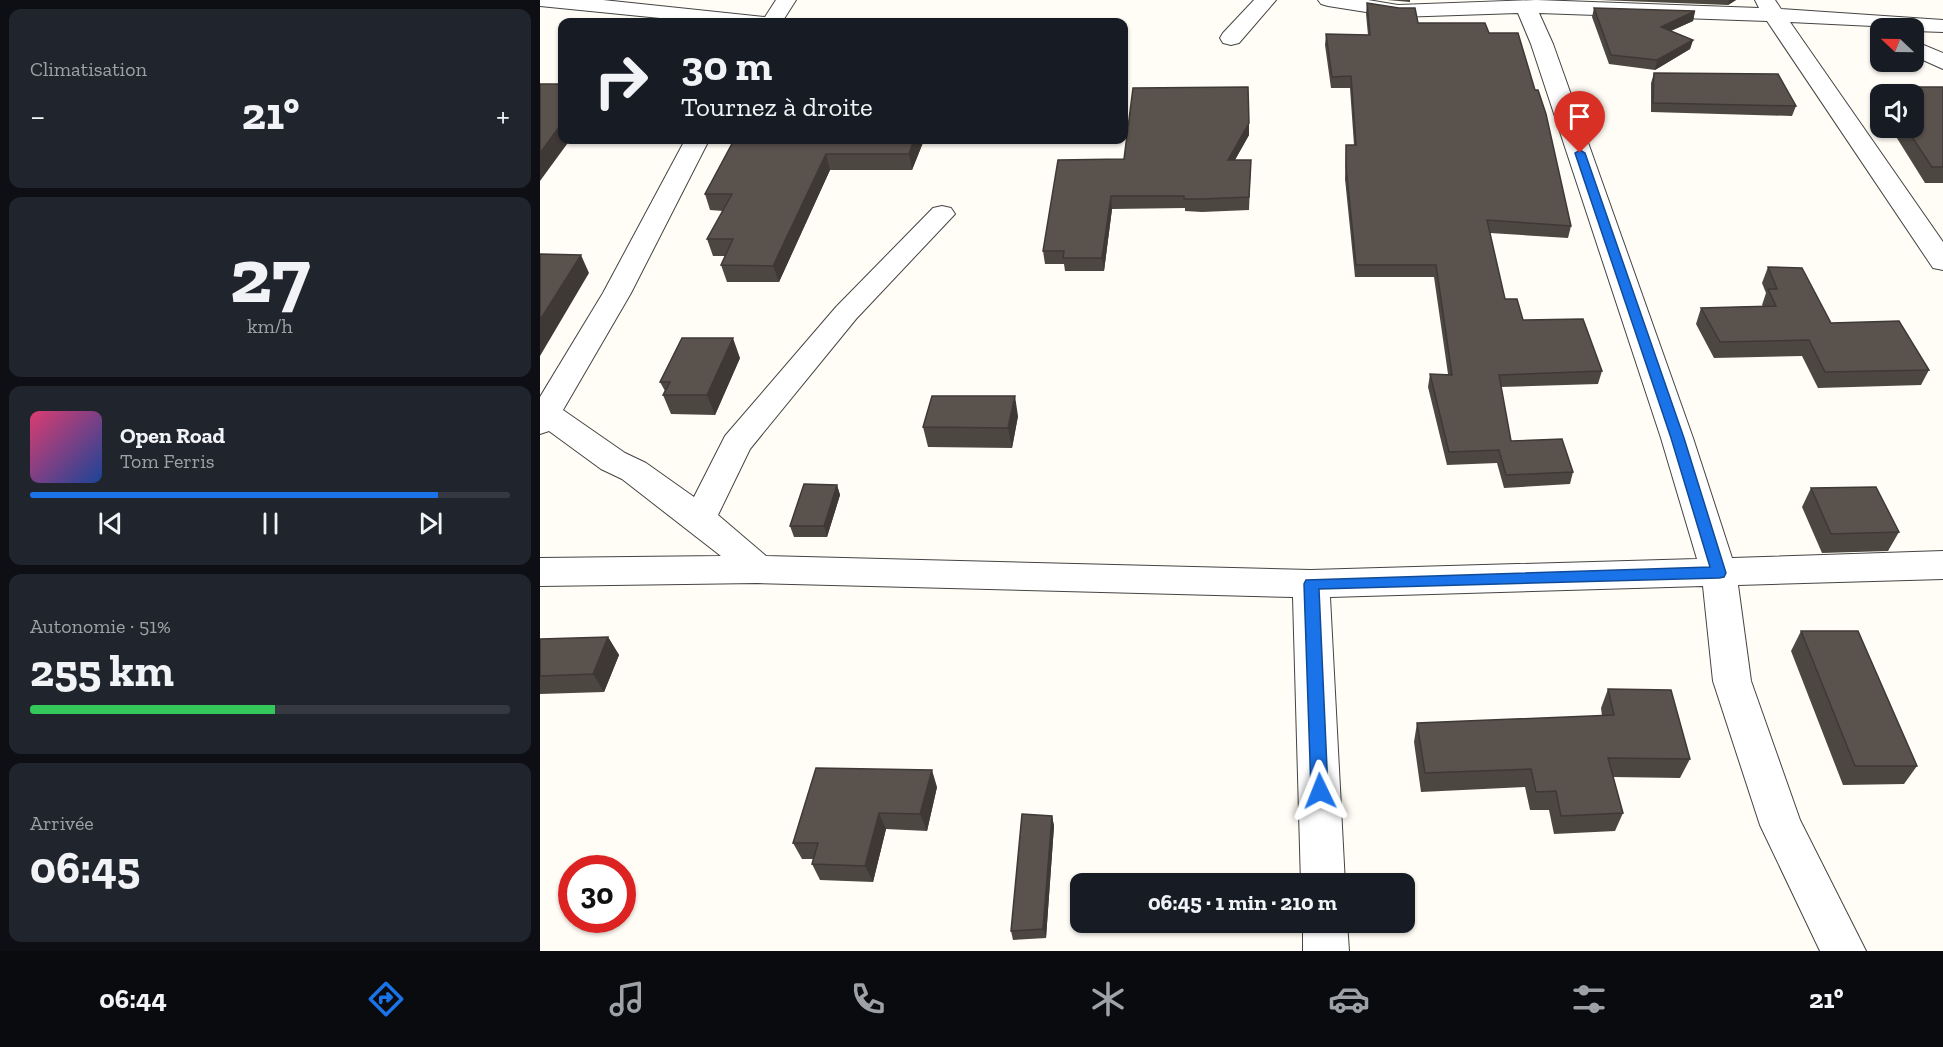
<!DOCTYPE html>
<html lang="fr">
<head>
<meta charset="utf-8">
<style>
  body { margin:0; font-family:"Zilla Slab",serif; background:#20242c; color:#f1f3f6; height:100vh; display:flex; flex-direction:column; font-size:22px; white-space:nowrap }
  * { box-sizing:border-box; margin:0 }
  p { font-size:20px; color:#9ea1a6 }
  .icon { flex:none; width:33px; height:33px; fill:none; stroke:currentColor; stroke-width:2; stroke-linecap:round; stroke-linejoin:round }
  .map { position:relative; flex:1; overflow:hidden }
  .panel { display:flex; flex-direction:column; gap:9px; padding:9px; background:#0d0f14; width:540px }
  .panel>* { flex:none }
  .hud { position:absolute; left:18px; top:18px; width:570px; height:126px; border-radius:12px; box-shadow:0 2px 4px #0004; background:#171b24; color:#f1f3f6; overflow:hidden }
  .needle { width:39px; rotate:292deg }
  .controls { position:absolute; left:1330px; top:18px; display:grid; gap:12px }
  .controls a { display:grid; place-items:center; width:54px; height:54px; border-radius:12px; background:#171b24; box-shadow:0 2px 4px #0004; font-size:30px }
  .speed { position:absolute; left:18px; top:855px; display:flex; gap:12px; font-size:30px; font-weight:700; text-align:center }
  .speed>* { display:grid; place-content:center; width:78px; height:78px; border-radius:50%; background:#171b24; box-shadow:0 2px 4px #0004; line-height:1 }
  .speed .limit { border:9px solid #d22; background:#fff; color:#111 }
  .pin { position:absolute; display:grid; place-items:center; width:51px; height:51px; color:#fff; margin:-62px -26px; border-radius:50% 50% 50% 0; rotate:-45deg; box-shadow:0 0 6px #0007 }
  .pin .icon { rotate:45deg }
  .me { position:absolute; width:66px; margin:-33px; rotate:358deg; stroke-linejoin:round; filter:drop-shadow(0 0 4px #0008) }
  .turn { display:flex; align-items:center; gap:21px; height:126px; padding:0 24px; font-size:27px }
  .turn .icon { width:78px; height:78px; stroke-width:2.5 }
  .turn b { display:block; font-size:42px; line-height:51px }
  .big { font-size:45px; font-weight:800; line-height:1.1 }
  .panel .widget { flex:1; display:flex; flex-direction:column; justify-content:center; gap:9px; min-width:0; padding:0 21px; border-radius:12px; background:#20242c }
  .panel .dial { align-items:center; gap:0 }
  .dial b { font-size:78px; line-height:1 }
  .song { display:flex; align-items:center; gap:18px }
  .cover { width:72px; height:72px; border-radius:9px; background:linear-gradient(135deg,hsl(340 70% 55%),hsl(220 70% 35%)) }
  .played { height:6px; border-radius:3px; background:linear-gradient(90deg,#1a73e8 85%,#363941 85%) }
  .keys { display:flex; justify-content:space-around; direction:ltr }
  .heat { display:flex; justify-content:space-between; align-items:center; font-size:33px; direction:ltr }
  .charge { height:9px; border-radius:4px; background:linear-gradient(90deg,#34c759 51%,#363941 0) }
  .trip { position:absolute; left:530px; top:873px; width:345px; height:60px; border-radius:12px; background:#171b24; box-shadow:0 2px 4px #0004; font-weight:800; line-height:60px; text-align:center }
  .dock { display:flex; height:96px; justify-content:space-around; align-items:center; background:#090b0e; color:#9ea1a6 }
  .dock .icon { width:42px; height:42px }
  .dock .on { color:#1a73e8 }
  .dock b { font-size:27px; color:#f1f3f6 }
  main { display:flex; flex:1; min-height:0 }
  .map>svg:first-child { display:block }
</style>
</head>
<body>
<main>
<section class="panel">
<div class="widget"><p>Climatisation</p>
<div class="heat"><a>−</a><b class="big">21°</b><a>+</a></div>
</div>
<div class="widget dial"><b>27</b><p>km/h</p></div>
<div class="widget">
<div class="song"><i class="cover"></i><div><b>Open Road</b><p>Tom Ferris</p></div></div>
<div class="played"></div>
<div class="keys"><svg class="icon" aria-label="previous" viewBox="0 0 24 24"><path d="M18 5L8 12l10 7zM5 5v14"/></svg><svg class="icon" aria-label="pause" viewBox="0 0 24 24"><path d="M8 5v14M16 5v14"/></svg><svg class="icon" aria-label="next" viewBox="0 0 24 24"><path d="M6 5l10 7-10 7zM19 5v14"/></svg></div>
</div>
<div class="widget"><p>Autonomie · 51%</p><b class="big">255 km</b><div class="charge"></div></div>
<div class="widget"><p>Arrivée</p><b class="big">06:45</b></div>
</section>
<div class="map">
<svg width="1403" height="951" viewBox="0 0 1403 951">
  <rect width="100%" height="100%" fill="#fffdf5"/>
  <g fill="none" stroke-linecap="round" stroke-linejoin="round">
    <defs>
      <path id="street" d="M 0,0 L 63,0 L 225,17 L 236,0 L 256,0 L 242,22 L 160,22 L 0,6 Z
        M 714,0 L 736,0 L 699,43 L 691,45 L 683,43 L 680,38 L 683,33 Z
        M 778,0 L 828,0 L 858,5 L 996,0 L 1219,8 L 1215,0 L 1235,0 L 1241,9 L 1403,20 L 1403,32 L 1374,31 L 1374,28 L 1250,22 L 1403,242 L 1403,270 L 1393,268 L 1227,21 L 999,13 L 1013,44 L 1153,438 L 1192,558 L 1403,551 L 1403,579 L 1198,585 L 1211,681 L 1260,820 L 1326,951 L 1280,951 L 1220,825 L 1173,681 L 1163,586 L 790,597 L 805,884 L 761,884 L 753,597 L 217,583 L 0,586 L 0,558 L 181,556 L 82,479 L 61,469 L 9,431 L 0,434 L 0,397 L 63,293 L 145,140 L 169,140 L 91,293 L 23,410 L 85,453 L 106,463 L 154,497 L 185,436 L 296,307 L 393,208 L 402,206 L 411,208 L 415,214 L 316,319 L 210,449 L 178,515 L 226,556 L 771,570 L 1157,559 L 1121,438 L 991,44 L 978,13 L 858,17 L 788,6 L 781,4 Z
        M 1374,41 L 1403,53 L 1403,69 L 1374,56 Z
        M 763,922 L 807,922 L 809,951 L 763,951 Z"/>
    </defs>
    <use href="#street" stroke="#444" stroke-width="2"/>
    <use href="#street" fill="#fff" fill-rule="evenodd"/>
  </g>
  <path fill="#4d4742" d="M 847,0 L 870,0 L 870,2 Z
    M 1059,0 L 1196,0 L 1188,5 Z
    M 827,3 L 878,23 L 949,33 L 1031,226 L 1028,238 L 950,233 L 965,299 L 983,320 L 1062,371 L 1058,384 L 961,387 L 971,441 L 1033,472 L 1030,484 L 964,488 L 957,463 L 907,465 L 888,387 L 890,374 L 908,374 L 894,277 L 815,277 L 805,179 L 806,145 L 814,145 L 810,88 L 791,88 L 785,45 L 786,34 L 828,35 L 826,14 Z
    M 1054,8 L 1155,11 L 1153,21 L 1131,31 L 1153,40 L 1150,49 L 1115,70 L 1069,64 L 1052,17 Z
    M 1114,73 L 1256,106 L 1252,116 L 1111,112 L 1111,83 Z
    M 1356,87 L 1403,87 L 1403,183 L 1385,183 L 1355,135 L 1358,128 L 1374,128 L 1374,94 L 1353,94 Z
    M 709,123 L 709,135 L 695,160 L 711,160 L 709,210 L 662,212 L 645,211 L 645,208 L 572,209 L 564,271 L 525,271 L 524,264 L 505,264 L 503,251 L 584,159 Z
    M 194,140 L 384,140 L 372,170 L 290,170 L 239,282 L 187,282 L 181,265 L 185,256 L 173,256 L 167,239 L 183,211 L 170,210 L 165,194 Z
    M 1228,267 L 1291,323 L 1389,370 L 1381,385 L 1278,388 L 1262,356 L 1174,358 L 1156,324 L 1161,308 L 1223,306 L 1222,305 L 1226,293 L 1222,283 Z
    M 200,358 L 175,415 L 131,414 L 123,395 L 125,391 L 120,382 Z
    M 478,416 L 472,448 L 388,447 L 383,427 Z
    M 297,485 L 300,495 L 287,537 L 254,537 L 250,526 Z
    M 1271,488 L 1359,532 L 1348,551 L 1282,553 L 1262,507 Z
    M 1261,631 L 1377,766 L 1364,784 L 1303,785 L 1251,651 Z
    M 68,637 L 79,655 L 64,692 L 0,694 L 0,639 Z
    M 1068,689 L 1150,759 L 1140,778 L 1073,777 L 1083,813 L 1075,831 L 1014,834 L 1009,810 L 990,810 L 985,787 L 881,792 L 874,742 L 877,723 L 1062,716 L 1061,708 Z
    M 397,787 L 387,831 L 346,829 L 333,882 L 280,880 L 272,864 L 273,859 L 262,859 L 253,843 Z
    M 512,816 L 514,826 L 506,938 L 473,940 L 471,931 Z"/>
  <path fill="#3f3936" d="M 1189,0 L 1196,0 L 1188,5 Z
    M 1155,11 L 1153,21 L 1119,36 L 1121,27 Z
    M 1153,40 L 1150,49 L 1115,70 L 1117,60 Z
    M 22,123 L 22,140 L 30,140 L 0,181 L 0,153 Z
    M 709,123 L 709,135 L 688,172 L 688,160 Z
    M 374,140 L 384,140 L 372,170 L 369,154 Z
    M 286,154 L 290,170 L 239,282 L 233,266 Z
    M 571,196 L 572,209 L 564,271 L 562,258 Z
    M 41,255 L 49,273 L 0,356 L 0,320 Z
    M 193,338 L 200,358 L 175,415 L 167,395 Z
    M 475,396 L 478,416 L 472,448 L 468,428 Z
    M 297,485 L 300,495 L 287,537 L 284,526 Z
    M 68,637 L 79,655 L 64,692 L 53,674 Z
    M 392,770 L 397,787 L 387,831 L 380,814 Z
    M 339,813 L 346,829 L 333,882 L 325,866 Z
    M 512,816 L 514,826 L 506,938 L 503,929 Z"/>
  <path fill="#5a524d" stroke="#3f3936" stroke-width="1.5" d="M 827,3 L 859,8 L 875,8 L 878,23 L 945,23 L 949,33 L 978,33 L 995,90 L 998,90 L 1006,114 L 1031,226 L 947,220 L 965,299 L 977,299 L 983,320 L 1043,319 L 1062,371 L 959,375 L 971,441 L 1022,439 L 1033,472 L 966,475 L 959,450 L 909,452 L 890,374 L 912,375 L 896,265 L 816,265 L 806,167 L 806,145 L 816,145 L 811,76 L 792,77 L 786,34 L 830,35 Z
    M 1054,8 L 1155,11 L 1121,27 L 1153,40 L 1117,60 L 1071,55 Z
    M 1114,73 L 1238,74 L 1256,106 L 1113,103 Z
    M 0,84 L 22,84 L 22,123 L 0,153 Z
    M 708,87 L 709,123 L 688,160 L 711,160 L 709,197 L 662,199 L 644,199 L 644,196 L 571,196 L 562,258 L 523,258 L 524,251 L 503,251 L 518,160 L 584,159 L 593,88 Z
    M 1356,87 L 1403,87 L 1403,167 L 1392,167 L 1366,128 L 1374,128 L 1374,120 L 1382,120 L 1374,111 L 1374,94 L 1361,94 Z
    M 194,140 L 374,140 L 369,154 L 286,154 L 233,266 L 181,265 L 193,239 L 167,239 L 192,194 L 165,194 Z
    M 0,254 L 41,255 L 0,320 Z
    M 1228,267 L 1262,268 L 1291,323 L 1359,321 L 1389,370 L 1285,372 L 1269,340 L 1180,342 L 1161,308 L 1236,306 L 1228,289 L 1237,289 Z
    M 142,338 L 193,338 L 167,395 L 123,395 L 130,382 L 120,382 Z
    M 392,396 L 475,396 L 468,428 L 383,427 Z
    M 264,484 L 297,485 L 284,526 L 250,526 Z
    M 1336,487 L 1359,532 L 1291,534 L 1271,488 Z
    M 1261,631 L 1318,631 L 1377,766 L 1315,766 Z
    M 68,637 L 53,674 L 0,676 L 0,639 Z
    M 1068,689 L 1131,690 L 1150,759 L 1068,758 L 1083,813 L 1021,816 L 1016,791 L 996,792 L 991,769 L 885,773 L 877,723 L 1074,715 Z
    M 276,768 L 392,770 L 380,814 L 339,813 L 325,866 L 272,864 L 278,843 L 253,843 Z
    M 482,814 L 512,816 L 503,929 L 471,931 Z"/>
  <path fill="#1a73e8" stroke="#114b97" stroke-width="1.5" d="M 1040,150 L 1045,153 L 1144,438 L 1186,573 L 1184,577 L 1179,578 L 779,589 L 788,791 L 786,797 L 780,799 L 774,797 L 771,791 L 764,584 L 766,580 L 1170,567 L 1131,438 L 1035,153 Z"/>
</svg>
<div class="controls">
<a><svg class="needle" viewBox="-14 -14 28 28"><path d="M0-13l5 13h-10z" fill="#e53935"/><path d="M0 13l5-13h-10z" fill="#9ea1a6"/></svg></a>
<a><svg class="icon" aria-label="sound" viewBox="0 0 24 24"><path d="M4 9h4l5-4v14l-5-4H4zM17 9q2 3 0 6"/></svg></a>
</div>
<div class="speed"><div class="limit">30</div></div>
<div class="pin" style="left:1040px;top:153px;background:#d93025"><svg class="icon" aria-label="arrive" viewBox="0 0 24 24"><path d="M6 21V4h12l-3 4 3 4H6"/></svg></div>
<svg class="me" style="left:780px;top:791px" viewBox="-20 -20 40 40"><path d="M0-17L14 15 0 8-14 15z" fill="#1a73e8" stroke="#fff" stroke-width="4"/></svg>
<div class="trip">06:45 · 1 min · 210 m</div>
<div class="hud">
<div class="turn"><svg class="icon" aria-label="right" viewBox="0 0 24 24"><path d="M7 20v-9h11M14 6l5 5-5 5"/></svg><div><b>30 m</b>Tournez à droite</div></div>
</div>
</div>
</main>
<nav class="dock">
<b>06:44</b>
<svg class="icon on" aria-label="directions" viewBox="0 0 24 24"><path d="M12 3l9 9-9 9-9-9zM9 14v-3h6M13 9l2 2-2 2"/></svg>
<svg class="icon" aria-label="music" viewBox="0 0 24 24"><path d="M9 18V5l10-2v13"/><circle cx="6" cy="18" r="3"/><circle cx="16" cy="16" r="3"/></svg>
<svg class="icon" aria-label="phone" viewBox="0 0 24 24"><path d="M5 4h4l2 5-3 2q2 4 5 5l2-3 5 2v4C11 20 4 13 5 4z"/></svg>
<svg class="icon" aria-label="climate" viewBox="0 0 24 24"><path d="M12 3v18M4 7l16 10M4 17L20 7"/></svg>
<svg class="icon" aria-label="car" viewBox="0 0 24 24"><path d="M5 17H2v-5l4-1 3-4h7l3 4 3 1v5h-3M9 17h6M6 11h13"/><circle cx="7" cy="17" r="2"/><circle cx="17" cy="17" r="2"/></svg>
<svg class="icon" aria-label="filters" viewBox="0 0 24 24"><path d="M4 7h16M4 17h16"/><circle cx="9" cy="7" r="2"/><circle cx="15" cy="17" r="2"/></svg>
<b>21°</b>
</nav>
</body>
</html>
